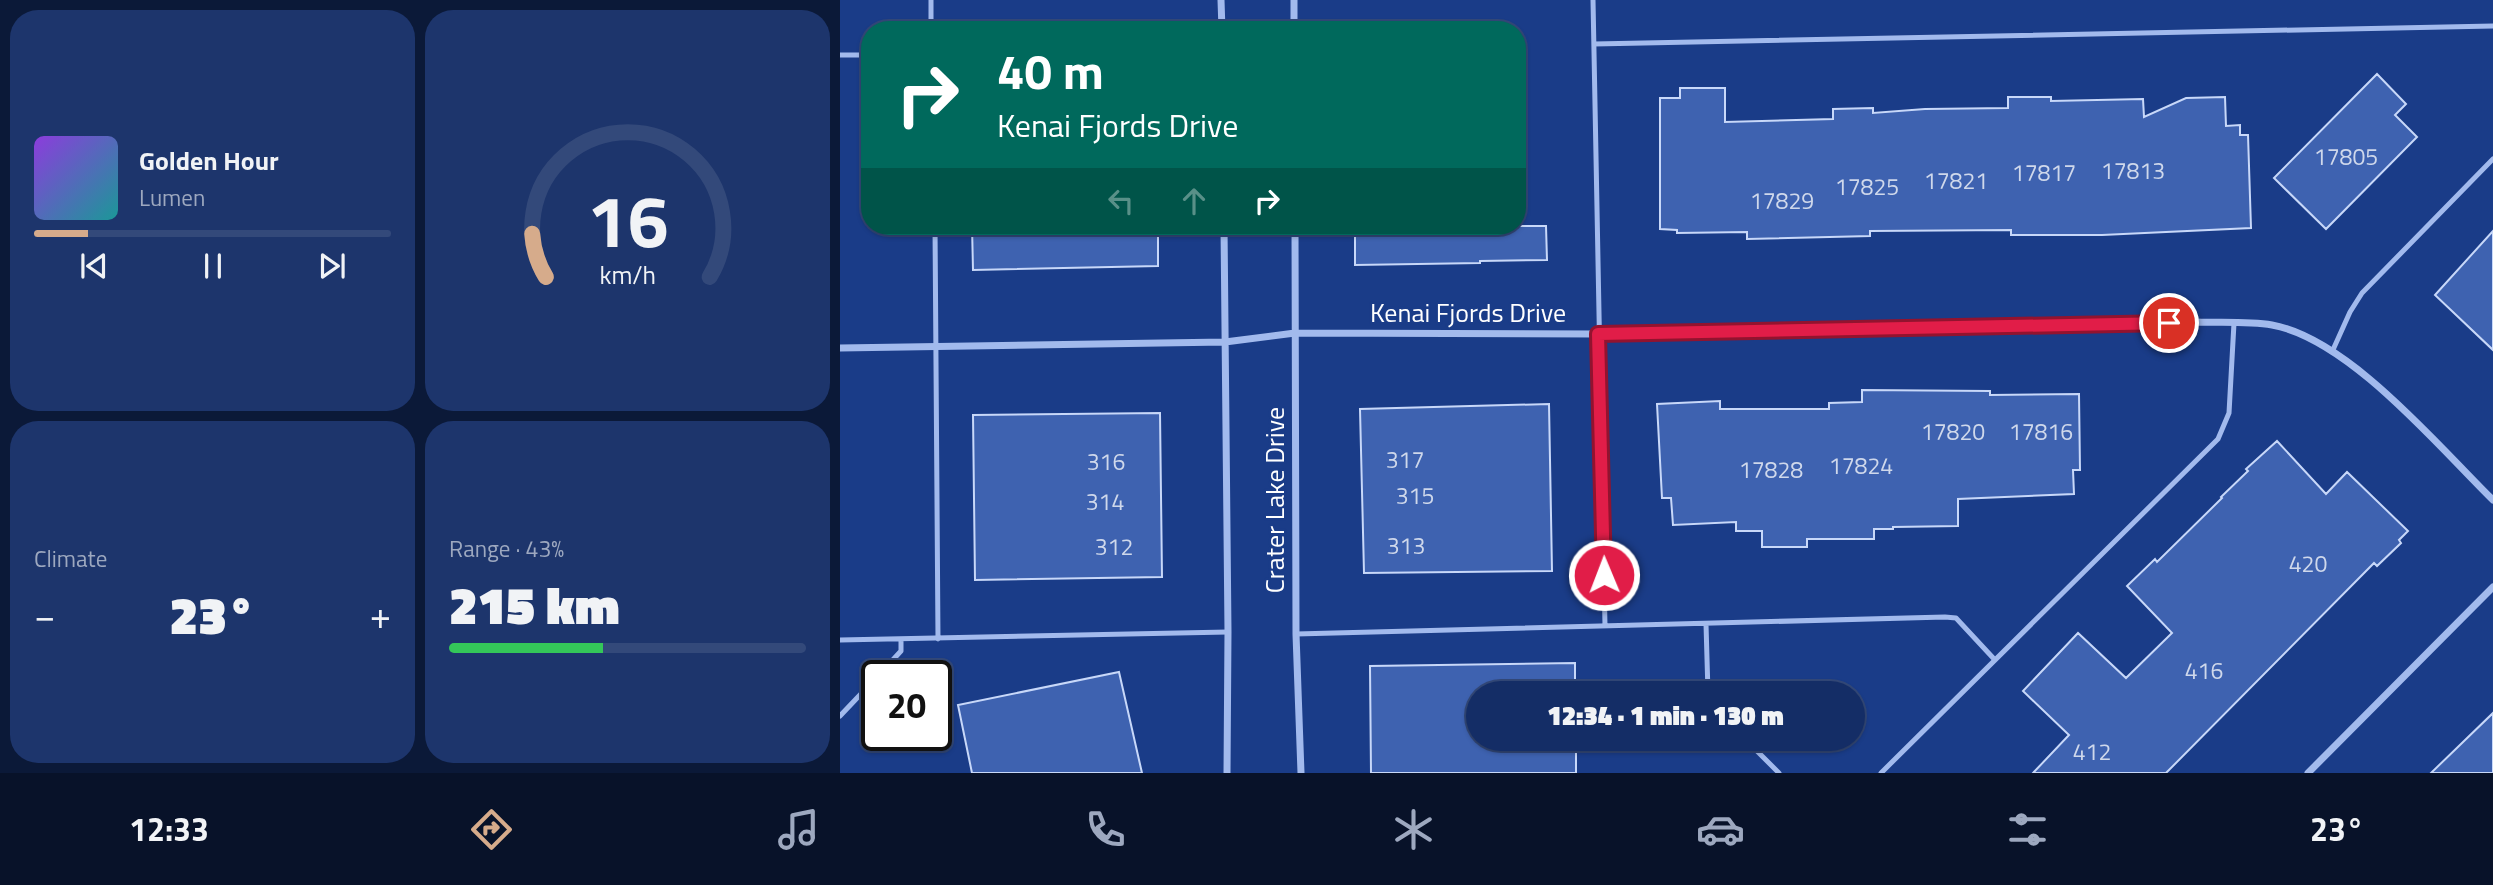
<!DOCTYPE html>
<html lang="en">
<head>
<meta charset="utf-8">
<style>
  body { margin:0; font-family:"Titillium Web",sans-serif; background:#1d356c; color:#f1f3f6; height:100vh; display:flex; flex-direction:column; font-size:26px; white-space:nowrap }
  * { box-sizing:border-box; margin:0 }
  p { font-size:23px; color:#9da8bf }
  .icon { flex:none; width:38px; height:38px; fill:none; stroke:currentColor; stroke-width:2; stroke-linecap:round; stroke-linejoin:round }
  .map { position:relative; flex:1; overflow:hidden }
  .side { display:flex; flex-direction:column; gap:10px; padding:10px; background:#0b1938; width:840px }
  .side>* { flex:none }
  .banner { position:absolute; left:21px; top:21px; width:665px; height:214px; border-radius:28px; box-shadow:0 2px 5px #0004,0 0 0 2px #33497a; background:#00695c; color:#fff; overflow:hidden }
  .speed { position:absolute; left:21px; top:660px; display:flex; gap:14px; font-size:35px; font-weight:700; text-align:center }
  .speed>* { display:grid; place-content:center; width:91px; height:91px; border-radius:50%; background:#142d66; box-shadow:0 2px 5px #0004,0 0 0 2px #33497a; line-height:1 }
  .speed .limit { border:4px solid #111; border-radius:10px; background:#fff; color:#111 }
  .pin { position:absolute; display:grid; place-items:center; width:60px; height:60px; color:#fff; margin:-30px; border:4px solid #fff; border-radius:50%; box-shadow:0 2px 7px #0007 }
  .me { position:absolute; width:77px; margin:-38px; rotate:359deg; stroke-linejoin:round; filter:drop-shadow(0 0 5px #0008) }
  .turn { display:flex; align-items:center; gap:24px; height:147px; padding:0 21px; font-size:32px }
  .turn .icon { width:91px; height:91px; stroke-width:2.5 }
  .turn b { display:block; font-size:49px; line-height:60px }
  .lanes { display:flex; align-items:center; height:66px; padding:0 21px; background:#0003; justify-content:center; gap:35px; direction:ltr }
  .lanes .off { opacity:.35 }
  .big { font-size:52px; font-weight:800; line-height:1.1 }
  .side .card { flex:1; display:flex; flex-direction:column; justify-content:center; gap:10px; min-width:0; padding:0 24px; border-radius:28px; background:#1d356c }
  .side .dial { align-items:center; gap:0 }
  .dial svg { height:182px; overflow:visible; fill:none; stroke:#33497a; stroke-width:7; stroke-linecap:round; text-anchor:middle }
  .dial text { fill:#f1f3f6; stroke:none }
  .song { display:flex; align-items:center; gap:21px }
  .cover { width:84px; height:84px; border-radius:10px; background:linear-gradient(135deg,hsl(270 70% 55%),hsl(180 70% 35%)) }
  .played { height:7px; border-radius:4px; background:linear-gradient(90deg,#d6ab8b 15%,#33497a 15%) }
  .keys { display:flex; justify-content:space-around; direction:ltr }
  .heat { display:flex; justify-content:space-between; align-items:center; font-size:38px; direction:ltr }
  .charge { height:10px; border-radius:5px; background:linear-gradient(90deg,#34c759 43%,#33497a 0) }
  .side .tiles { flex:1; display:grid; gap:10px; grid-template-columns:repeat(2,1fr) }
  .trip { position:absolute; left:626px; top:681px; width:399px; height:70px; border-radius:35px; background:#142d66; box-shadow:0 2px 5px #0004,0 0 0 2px #33497a; font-weight:800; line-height:70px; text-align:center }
  .menu { display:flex; height:112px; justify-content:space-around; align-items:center; background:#081229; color:#9da8bf }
  .menu .icon { width:49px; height:49px }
  .menu .on { color:#d6ab8b }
  .menu b { font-size:32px; color:#f1f3f6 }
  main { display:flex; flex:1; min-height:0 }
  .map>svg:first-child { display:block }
</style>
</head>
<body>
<main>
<section class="side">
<div class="tiles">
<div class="card">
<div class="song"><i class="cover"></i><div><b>Golden Hour</b><p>Lumen</p></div></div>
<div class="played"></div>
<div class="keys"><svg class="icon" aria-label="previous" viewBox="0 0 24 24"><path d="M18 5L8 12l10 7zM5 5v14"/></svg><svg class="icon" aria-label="pause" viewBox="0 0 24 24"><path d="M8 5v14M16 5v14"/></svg><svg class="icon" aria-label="next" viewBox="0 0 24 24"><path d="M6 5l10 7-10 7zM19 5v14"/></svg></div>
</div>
<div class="card dial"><svg viewBox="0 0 100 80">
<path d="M14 69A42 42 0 1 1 86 69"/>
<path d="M14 69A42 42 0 0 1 8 50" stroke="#d6ab8b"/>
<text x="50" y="56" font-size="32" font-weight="700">16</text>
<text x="50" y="72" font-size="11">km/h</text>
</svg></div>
<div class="card"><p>Climate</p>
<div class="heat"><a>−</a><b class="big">23°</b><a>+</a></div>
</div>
<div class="card"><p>Range · 43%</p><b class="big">215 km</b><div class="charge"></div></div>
</div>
</section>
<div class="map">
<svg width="1653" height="773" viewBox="0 0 1653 773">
  <rect width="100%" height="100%" fill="#1a3c88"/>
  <path fill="#3e62b0" stroke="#c8d8f9" stroke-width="2" d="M 1537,74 L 1566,104 L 1555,115 L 1577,137 L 1486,229 L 1434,178 Z
    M 840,88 L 885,88 L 885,122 L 993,119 L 993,109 L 1033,108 L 1033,113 L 1085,109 L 1168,108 L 1168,97 L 1211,97 L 1211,101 L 1303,99 L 1304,117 L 1346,98 L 1385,97 L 1386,126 L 1400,125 L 1400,135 L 1408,135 L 1411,228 L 1262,235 L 1171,235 L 1171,230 L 1030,231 L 1030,236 L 907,239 L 907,232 L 837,233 L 837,230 L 820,229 L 820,98 L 840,98 Z
    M 132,226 L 318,226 L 318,266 L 133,270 Z
    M 515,226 L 706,226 L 707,260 L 640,261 L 640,263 L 515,265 Z
    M 1653,231 L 1653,350 L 1595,295 Z
    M 1022,390 L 1150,391 L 1150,395 L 1239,394 L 1240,470 L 1233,470 L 1234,494 L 1118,499 L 1118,526 L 1053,527 L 1053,529 L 1034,529 L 1034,539 L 967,539 L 967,547 L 922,547 L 922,531 L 896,531 L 896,522 L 833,525 L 831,498 L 822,498 L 817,404 L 880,401 L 880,409 L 989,409 L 989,403 L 1022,402 Z
    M 709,404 L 712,571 L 524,573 L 520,409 Z
    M 320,413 L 322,577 L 135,580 L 133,415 Z
    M 1437,441 L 1486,494 L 1507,472 L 1568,531 L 1559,540 L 1561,543 L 1537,566 L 1534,563 L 1326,773 L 1193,773 L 1229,735 L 1183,691 L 1238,633 L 1286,678 L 1332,633 L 1287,586 L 1315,559 L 1317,562 L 1382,498 L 1381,497 L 1408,471 L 1406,469 Z
    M 735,663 L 735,693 L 639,693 L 639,738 L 736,738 L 736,773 L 531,773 L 530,666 Z
    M 279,672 L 302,773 L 132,773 L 118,705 Z
    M 1653,713 L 1653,773 L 1591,773 Z"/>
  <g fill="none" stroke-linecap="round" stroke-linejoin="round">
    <path stroke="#a2baed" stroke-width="5" d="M 91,0 L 91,30
      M 753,0 L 765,626
      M 754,44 L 1653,26
      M 0,55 L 30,55
      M 95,226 L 98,639
      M 1492,352 L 1510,312 L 1522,293 L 1653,159
      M 866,624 L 868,693
      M 456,634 L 1105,617 L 1116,618 L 1155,660
      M 0,640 L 388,632
      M 38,676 L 61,651 L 61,639
      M 0,716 L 37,677
      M 904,738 L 939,773
      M 1041,773 L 1378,439 L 1389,413 L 1394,323"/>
    <path stroke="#a2baed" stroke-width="7" d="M 381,0 L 382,30
      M 454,0 L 454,30
      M 384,226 L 388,632 L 387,773
      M 455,226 L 456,634 L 461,773
      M 0,348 L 385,342 L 455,333 L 759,334 L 1357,322 C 1381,323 1408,321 1432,325 C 1509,339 1598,446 1653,500
      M 1468,773 L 1653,587"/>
  </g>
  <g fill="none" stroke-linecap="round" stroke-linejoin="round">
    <defs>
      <path id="route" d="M 764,575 L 758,334 L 1329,323"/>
    </defs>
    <use href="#route" stroke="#92132f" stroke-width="18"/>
    <use href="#route" stroke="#e11d48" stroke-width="12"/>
  </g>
  <g text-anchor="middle" stroke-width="5" stroke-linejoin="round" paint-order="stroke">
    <g font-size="23" fill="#cfd8eb">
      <text x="1506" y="165">17805</text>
      <text x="1293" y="179">17813</text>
      <text x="1204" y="181">17817</text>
      <text x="1116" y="189">17821</text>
      <text x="1027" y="195">17825</text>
      <text x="942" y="209">17829</text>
      <text x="1113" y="440">17820</text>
      <text x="1201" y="440">17816</text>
      <text x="565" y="468">317</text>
      <text x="266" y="470">316</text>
      <text x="1021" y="474">17824</text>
      <text x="931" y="478">17828</text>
      <text x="575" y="504">315</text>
      <text x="265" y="510">314</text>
      <text x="566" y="554">313</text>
      <text x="274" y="555">312</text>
      <text x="1468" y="572">420</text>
      <text x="1364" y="679">416</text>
      <text x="1252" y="760">412</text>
    </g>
    <g font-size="26" fill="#fff" stroke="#1a3c88">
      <text x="628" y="322">Kenai Fjords Drive</text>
      <text transform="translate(435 500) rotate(-90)" y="9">Crater Lake Drive</text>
    </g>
  </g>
</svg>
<div class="speed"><div class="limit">20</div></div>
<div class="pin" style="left:1329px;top:323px;background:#d93025"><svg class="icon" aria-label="arrive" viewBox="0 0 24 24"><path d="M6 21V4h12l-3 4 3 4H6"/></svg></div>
<svg class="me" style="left:764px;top:575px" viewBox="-20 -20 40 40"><circle r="17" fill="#e11d48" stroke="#fff" stroke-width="3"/><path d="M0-11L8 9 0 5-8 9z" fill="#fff"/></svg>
<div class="trip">12:34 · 1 min · 130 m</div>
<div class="banner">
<div class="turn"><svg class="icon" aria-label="right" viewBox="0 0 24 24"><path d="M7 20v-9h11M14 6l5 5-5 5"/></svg><div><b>40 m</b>Kenai Fjords Drive</div></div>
<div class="lanes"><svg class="icon off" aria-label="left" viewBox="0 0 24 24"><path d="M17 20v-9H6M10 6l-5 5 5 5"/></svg><svg class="icon off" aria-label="ahead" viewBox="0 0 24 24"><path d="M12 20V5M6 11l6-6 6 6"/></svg><svg class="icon" aria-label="right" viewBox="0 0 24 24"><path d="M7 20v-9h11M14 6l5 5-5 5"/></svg></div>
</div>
</div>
</main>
<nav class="menu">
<b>12:33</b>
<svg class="icon on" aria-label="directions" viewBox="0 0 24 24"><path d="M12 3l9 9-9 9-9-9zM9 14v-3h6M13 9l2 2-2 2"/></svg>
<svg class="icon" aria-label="music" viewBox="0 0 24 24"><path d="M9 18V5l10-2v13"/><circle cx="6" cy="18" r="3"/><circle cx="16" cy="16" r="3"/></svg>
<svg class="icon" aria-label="phone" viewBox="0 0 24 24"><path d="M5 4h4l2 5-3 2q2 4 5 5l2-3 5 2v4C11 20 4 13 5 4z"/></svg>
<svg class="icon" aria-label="climate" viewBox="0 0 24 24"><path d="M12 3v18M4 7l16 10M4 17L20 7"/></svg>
<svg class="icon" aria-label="car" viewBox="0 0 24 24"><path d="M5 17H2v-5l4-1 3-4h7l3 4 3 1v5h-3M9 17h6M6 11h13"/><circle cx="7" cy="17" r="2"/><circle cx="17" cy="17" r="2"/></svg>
<svg class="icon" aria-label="filters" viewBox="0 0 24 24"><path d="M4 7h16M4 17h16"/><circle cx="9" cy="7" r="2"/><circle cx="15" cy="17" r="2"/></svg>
<b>23°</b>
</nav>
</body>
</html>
